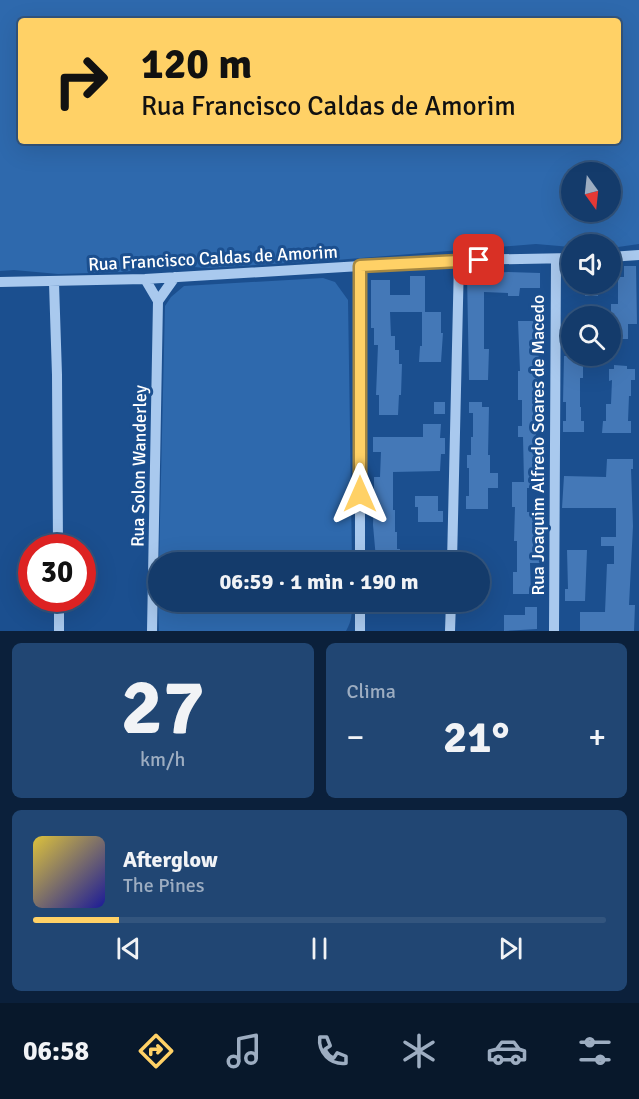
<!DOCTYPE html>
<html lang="pt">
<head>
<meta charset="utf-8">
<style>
  body { margin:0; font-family:Signika,sans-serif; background:#214673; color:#f1f3f6; height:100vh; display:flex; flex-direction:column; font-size:22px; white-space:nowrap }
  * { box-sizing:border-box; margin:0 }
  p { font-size:20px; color:#9dadc1 }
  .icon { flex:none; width:33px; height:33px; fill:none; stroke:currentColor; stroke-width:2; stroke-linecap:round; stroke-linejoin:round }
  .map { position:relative; height:631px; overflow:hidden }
  .side { display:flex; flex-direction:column; gap:12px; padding:12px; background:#0b203b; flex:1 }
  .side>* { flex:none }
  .banner { position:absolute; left:18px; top:18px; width:603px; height:126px; border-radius:6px; box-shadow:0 6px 24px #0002,0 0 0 2px #33557e; background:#ffd166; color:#111; overflow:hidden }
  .needle { width:39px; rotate:165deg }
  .fabs { position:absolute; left:561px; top:162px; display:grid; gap:12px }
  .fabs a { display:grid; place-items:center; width:60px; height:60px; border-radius:50%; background:#143b6b; box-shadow:0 6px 24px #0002,0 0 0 2px #33557e; font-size:30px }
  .speed { position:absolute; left:18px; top:534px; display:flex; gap:12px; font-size:30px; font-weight:700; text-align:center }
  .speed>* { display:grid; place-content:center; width:78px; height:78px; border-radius:50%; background:#143b6b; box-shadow:0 6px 24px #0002,0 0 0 2px #33557e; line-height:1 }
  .speed .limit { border:9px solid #d22; background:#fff; color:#111 }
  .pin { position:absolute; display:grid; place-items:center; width:51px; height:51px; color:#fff; margin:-26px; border-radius:12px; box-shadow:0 3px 9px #0006 }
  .me { position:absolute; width:66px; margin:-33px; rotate:0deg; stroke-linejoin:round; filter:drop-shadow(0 0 4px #0008) }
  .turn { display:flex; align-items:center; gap:21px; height:126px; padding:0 24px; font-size:27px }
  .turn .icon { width:78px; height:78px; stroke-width:2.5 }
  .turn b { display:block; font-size:42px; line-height:51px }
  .big { font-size:45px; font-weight:700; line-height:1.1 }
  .side .widget { flex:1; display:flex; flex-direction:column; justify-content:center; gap:9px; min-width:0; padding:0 21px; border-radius:9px; background:#214673 }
  .side .dial { align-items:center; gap:0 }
  .dial b { font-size:78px; line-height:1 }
  .song { display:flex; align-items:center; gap:18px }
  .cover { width:72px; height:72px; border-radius:9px; background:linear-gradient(135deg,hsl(50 70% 55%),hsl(240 70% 35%)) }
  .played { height:6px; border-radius:3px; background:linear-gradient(90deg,#ffd166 15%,#33557e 15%) }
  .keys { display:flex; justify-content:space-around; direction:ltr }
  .heat { display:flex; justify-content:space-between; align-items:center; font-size:33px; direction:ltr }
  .side .tiles { flex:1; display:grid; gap:12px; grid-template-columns:1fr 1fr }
  .widget:last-child { grid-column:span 2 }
  .trip { position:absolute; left:148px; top:552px; width:342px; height:60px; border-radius:30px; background:#143b6b; box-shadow:0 6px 24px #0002,0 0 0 2px #33557e; font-weight:700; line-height:60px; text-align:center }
  .menu { display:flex; height:96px; justify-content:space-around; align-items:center; background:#08182b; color:#9dadc1 }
  .menu .icon { width:42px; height:42px }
  .menu .current { color:#ffd166 }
  .menu b { font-size:27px; color:#f1f3f6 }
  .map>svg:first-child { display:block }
</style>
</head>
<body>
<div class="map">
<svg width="639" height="631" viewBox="0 0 639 631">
  <rect width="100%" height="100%" fill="#1b4f8f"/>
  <path fill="#2e69ad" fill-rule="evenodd" d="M 0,0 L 639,0 L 639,244 L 611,248 L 610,244 L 572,244 L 571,247 L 536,244 L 336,260 L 205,268 L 173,265 L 123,272 L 58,274 L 14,270 L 0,271 ZM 21,21 L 618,21 L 618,141 L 21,141 ZM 572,172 L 610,172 L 610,212 L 572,212 Z
    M 323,278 L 335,282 L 348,300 L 352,562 L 159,562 L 159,602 L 352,602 C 352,613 352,621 346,631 L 159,631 L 158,605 L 165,306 L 171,297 L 184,286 Z"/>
  <path fill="#4478b7" d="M 624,266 L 636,266 L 637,324 L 628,324 L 628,339 L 611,339 L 611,304 L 618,304 L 618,277 L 624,277 Z
    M 508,272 L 540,273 L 540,288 L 520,288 L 519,296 L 508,296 L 508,293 L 484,292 L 484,349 L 489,349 L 488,380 L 469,380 L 467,275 Z
    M 410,276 L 425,276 L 425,312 L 441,312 L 441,333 L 443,333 L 441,362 L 419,362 L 420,346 L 422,346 L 422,312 L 390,312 L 391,336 L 395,336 L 395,350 L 399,350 L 399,364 L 402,364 L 401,395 L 399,395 L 398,415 L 379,415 L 379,395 L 376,395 L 378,345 L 374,345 L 374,328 L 371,328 L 371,280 L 390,280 L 390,295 L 410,295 Z
    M 585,284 L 598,284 L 598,296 L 585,296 Z
    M 518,321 L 534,321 L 535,349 L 539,349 L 538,381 L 536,381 L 538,417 L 536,417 L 536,457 L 539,457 L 539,472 L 534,472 L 534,488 L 527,488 L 527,512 L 536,512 L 536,531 L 540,531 L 541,563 L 530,563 L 531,594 L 513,594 L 513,572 L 517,572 L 517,541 L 514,541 L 515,507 L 512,507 L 512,482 L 524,482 L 523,437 L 518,437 L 518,426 L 522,426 L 522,400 L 518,400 L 518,371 L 520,371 Z
    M 564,356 L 580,356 L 580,366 L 583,366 L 583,378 L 580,378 L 580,407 L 581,407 L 581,421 L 584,421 L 584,432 L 563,432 L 563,421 L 566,421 L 566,402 L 563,402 Z
    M 614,365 L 627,366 L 627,369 L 635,369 L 635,380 L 631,380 L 631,396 L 629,396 L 628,421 L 631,421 L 631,433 L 602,433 L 603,421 L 606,421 L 606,404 L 611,404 L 612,380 L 609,381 L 609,369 L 614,369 Z
    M 434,402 L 445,402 L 445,414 L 434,414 Z
    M 469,402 L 482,402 L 482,407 L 489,407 L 488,455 L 490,455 L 490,473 L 498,473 L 498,488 L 488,488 L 488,509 L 466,509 L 466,496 L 469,496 L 469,468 L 467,468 L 467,455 L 471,455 L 471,437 L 473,437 L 473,413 L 469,413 Z
    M 423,424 L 441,424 L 440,438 L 445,438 L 445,454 L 441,454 L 440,471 L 393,472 L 393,510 L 395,510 L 395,532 L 397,532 L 397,549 L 400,549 L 400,559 L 376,559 L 373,525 L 374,492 L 374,477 L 380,477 L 381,452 L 373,452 L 373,437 L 423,437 Z
    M 607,459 L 633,459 L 633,469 L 631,469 L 633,526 L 629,605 L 635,605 L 634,631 L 580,631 L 580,612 L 605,612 L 607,564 L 614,564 L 614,546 L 601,546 L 601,537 L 616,537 L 616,508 L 562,508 L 564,476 L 606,477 Z
    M 415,496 L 438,496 L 438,511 L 443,511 L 443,522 L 418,522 L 418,507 L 415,507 Z
    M 567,550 L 587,550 L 585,601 L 565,601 L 565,589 L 568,589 Z
    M 525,607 L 537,607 L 537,629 L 504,631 L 504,615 L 525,615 Z"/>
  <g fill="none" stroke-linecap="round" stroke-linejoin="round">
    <path stroke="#a9c9ee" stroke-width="10" d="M 610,257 L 639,255
      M 145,279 L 158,301
      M 0,282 L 145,279 L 459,260 L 572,258
      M 54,283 L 57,375 L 58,548
      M 360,562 L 360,266
      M 452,562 L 459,260
      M 59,598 L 59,631
      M 152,631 L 158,301 L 175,277
      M 360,631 L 360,602
      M 450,631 L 451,602
      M 554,631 L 556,259"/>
  </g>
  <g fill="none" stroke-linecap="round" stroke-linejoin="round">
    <defs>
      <path id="route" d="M 360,494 L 360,266 L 479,260"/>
    </defs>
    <use href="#route" stroke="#a68842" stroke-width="15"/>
    <use href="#route" stroke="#ffd166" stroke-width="10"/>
  </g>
  <g text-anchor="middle" stroke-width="6" stroke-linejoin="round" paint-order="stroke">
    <g font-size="18" fill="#fff" stroke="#1b4f8f">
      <text transform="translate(213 258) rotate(-3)" y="6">Rua Francisco Caldas de Amorim</text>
      <text transform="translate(538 445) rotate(-90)" y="6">Rua Joaquim Alfredo Soares de Macedo</text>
      <text transform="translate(139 466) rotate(-89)" y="6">Rua Solon Wanderley</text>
    </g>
  </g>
</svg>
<div class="fabs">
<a><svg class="needle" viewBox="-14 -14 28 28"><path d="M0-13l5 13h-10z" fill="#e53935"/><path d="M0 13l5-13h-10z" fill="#9dadc1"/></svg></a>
<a><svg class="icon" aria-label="sound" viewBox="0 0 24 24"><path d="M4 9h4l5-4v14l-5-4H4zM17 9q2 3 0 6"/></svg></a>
<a><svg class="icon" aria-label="search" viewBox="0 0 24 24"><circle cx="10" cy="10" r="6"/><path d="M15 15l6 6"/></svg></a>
</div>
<div class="speed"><div class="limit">30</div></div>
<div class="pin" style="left:479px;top:260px;background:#d93025"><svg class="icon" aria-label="arrive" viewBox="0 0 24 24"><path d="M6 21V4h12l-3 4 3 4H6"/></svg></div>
<svg class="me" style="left:360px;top:494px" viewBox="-20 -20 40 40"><path d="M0-17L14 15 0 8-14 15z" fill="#ffd166" stroke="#fff" stroke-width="4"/></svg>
<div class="trip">06:59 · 1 min · 190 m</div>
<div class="banner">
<div class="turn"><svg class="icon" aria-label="right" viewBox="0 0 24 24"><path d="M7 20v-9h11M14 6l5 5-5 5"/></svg><div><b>120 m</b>Rua Francisco Caldas de Amorim</div></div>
</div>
</div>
<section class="side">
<div class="tiles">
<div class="widget dial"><b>27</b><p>km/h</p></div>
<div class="widget"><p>Clima</p>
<div class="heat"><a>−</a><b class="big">21°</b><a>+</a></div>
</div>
<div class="widget">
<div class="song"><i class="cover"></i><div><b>Afterglow</b><p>The Pines</p></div></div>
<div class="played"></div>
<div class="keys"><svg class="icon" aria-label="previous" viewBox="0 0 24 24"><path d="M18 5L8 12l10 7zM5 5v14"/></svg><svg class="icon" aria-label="pause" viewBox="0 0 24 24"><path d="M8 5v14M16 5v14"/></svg><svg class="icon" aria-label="next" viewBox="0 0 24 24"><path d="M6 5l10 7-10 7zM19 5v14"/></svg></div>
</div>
</div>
</section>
<nav class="menu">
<b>06:58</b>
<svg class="icon current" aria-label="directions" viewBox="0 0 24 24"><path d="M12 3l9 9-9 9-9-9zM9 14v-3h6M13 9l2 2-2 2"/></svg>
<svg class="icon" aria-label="music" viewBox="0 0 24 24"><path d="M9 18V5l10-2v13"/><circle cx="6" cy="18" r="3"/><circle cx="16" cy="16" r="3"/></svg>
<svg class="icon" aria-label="phone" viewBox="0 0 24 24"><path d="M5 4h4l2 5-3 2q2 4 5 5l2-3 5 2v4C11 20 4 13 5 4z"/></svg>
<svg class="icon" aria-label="climate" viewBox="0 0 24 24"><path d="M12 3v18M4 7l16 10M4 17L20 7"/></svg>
<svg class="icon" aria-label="car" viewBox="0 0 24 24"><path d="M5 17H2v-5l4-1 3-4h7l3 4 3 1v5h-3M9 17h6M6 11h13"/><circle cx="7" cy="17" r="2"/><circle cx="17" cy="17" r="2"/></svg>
<svg class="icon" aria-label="filters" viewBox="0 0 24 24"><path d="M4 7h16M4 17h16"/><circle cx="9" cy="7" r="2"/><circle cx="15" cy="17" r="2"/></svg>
</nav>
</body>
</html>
